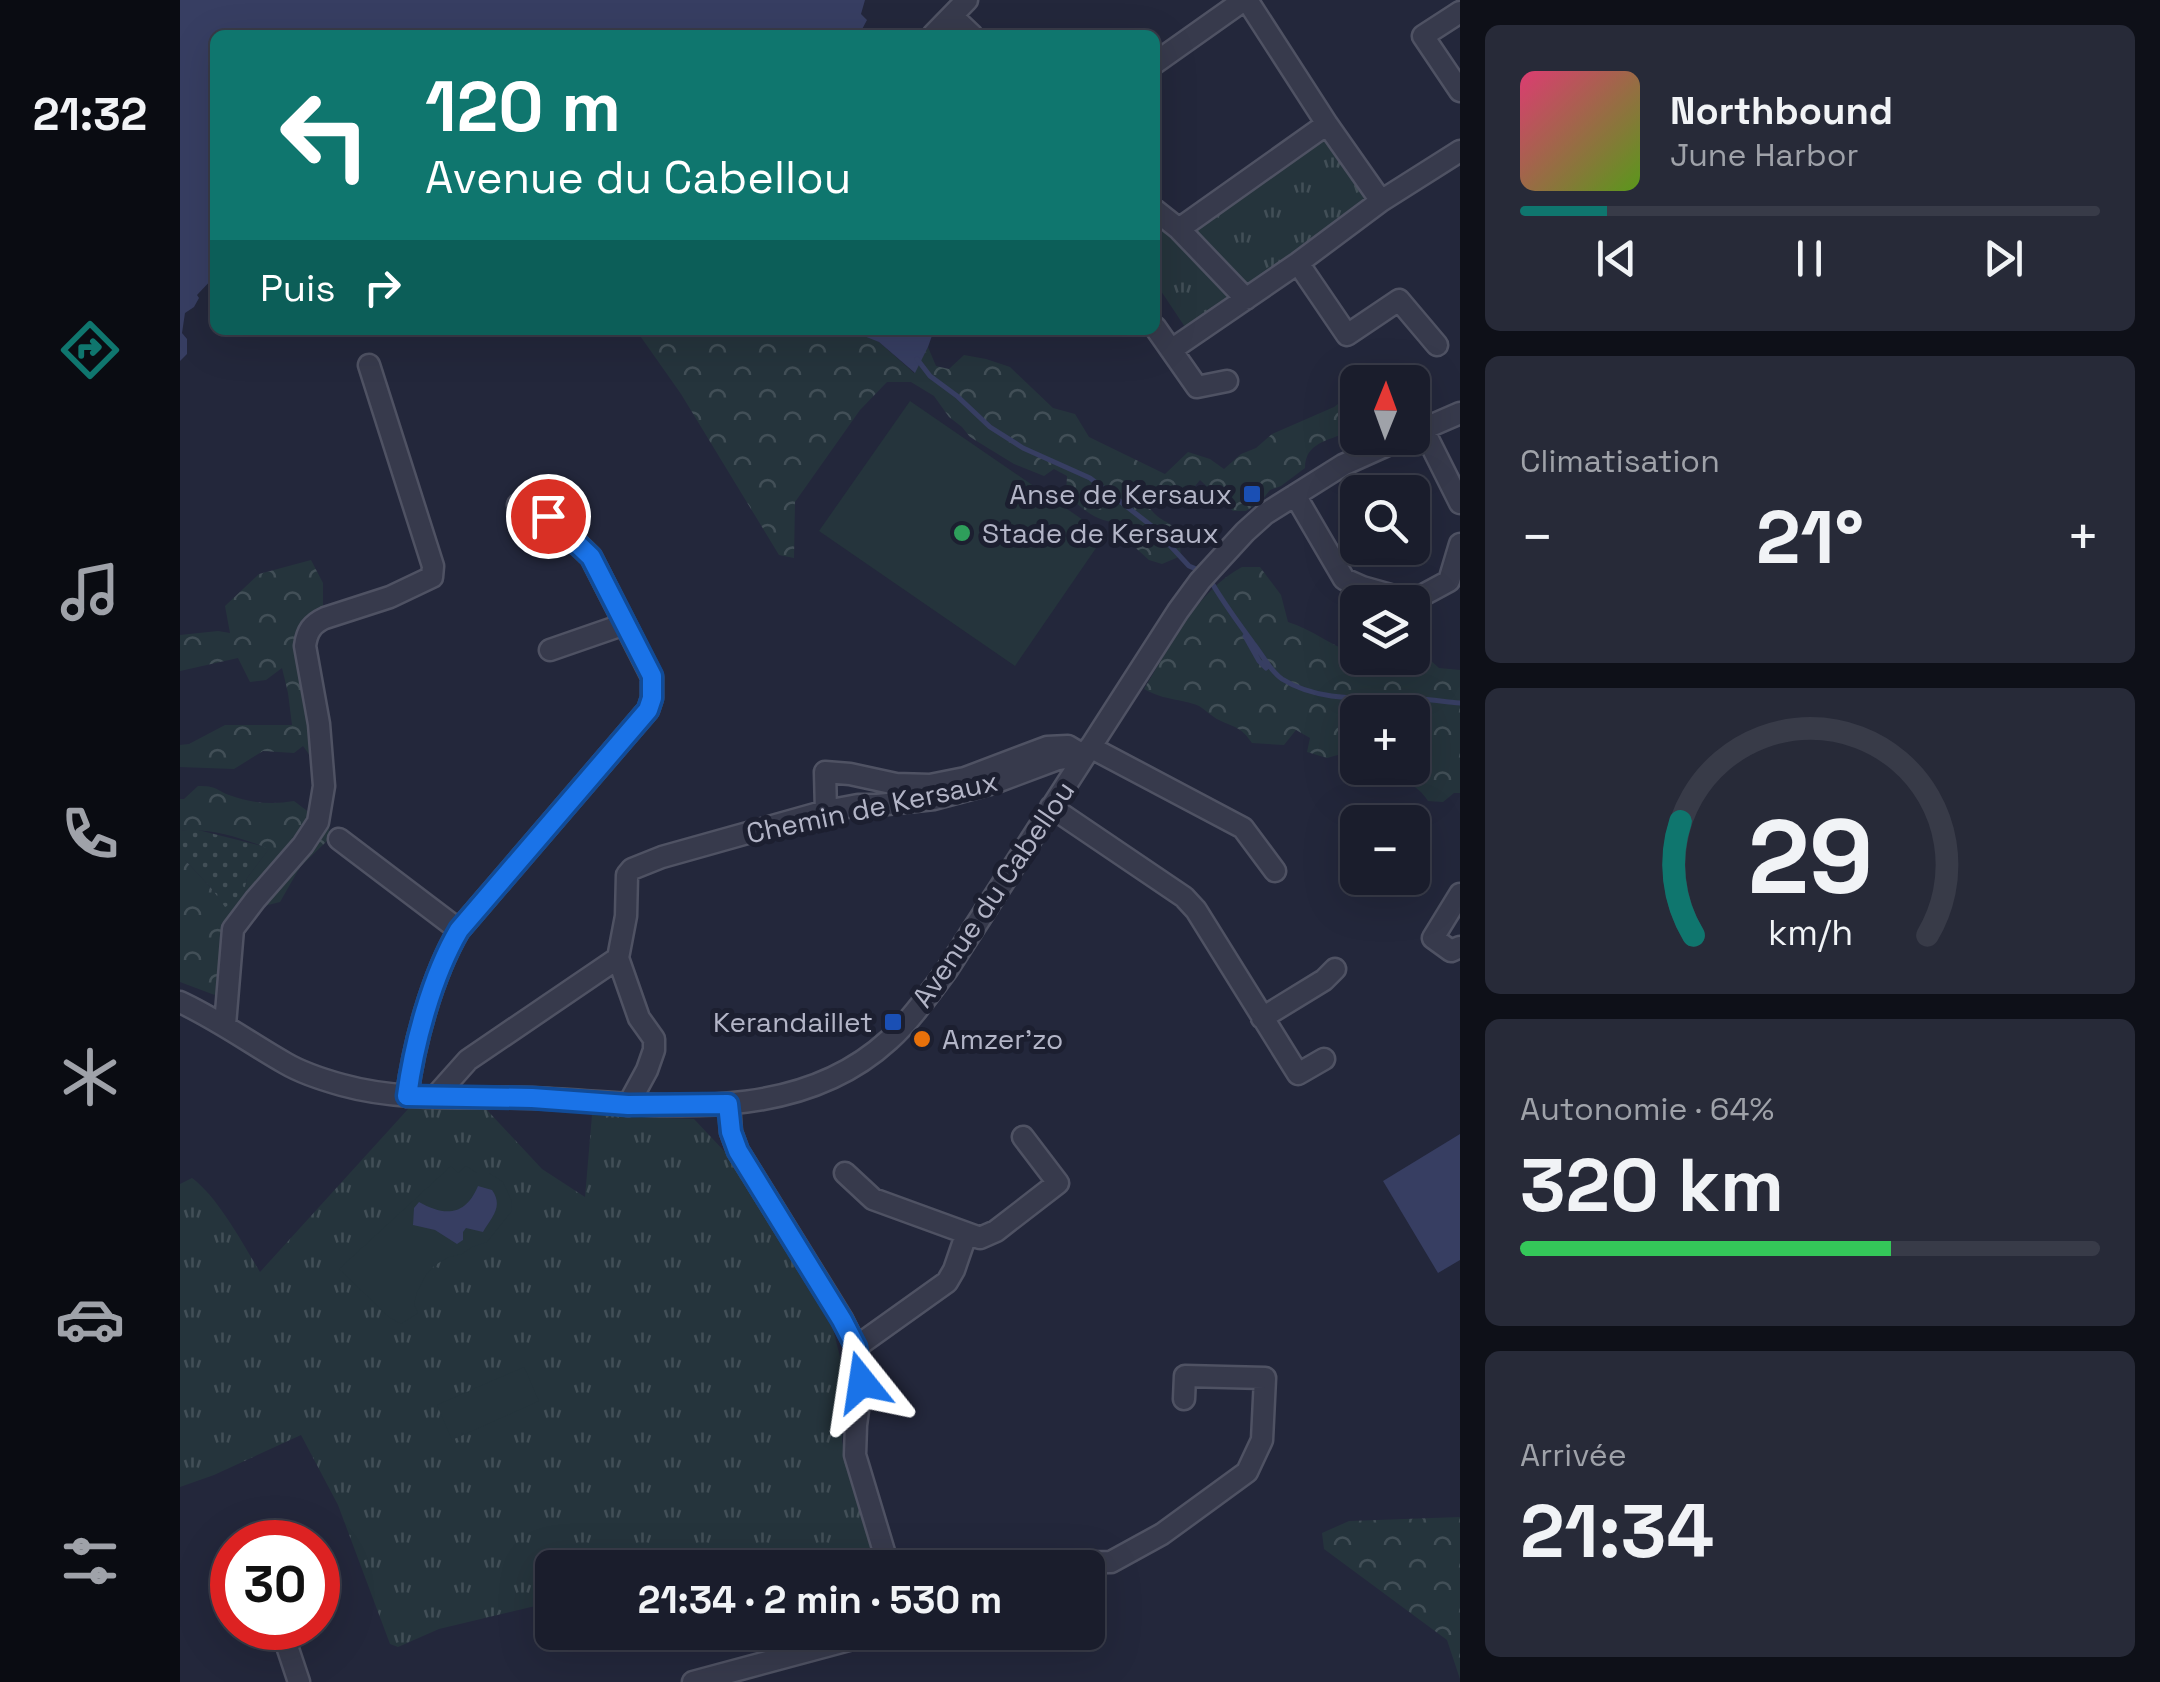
<!DOCTYPE html>
<html lang="fr">
<head>
<meta charset="utf-8">
<style>
  body { margin:0; font-family:"Space Grotesk",sans-serif; background:#272a38; color:#f1f3f6; height:100vh; display:flex; flex-direction:column; font-size:38px; white-space:nowrap }
  * { box-sizing:border-box; margin:0 }
  p { font-size:32px; color:#9fa2a9 }
  .icon { flex:none; width:55px; height:55px; fill:none; stroke:currentColor; stroke-width:2; stroke-linecap:round; stroke-linejoin:round }
  .map { position:relative; flex:1; overflow:hidden }
  .side { display:flex; flex-direction:column; gap:25px; padding:25px; background:#0e1018; width:700px }
  .side>* { flex:none }
  .hud { position:absolute; left:30px; top:30px; width:950px; height:305px; border-radius:15px; box-shadow:0 10px 40px #0002,0 0 0 2px #383b48; background:#0f766e; color:#fff; overflow:hidden }
  .needle { width:65px; rotate:1deg }
  .controls { position:absolute; left:1160px; top:365px; display:grid; gap:20px }
  .controls a { display:grid; place-items:center; width:90px; height:90px; border-radius:15px; background:#1a1d2c; box-shadow:0 10px 40px #0002,0 0 0 2px #383b48; font-size:50px }
  .speed { position:absolute; left:30px; top:1520px; display:flex; gap:20px; font-size:50px; font-weight:700; text-align:center }
  .speed>* { display:grid; place-content:center; width:130px; height:130px; border-radius:50%; background:#1a1d2c; box-shadow:0 10px 40px #0002,0 0 0 2px #383b48; line-height:1 }
  .speed .limit { border:15px solid #d22; background:#fff; color:#111 }
  .pin { position:absolute; display:grid; place-items:center; width:85px; height:85px; color:#fff; margin:-42px; border:5px solid #fff; border-radius:50%; box-shadow:0 2px 10px #0007 }
  .me { position:absolute; width:110px; margin:-55px; rotate:345deg; stroke-linejoin:round; filter:drop-shadow(0 0 8px #0008) }
  .turn { display:flex; align-items:center; gap:35px; height:210px; padding:0 50px; font-size:45px }
  .turn .icon { width:130px; height:130px; stroke-width:2.5 }
  .turn b { display:block; font-size:70px; line-height:85px }
  .then { display:flex; align-items:center; height:95px; padding:0 50px; background:#0003; gap:20px; font-size:38px }
  .big { font-size:75px; font-weight:800; line-height:1.1 }
  .side .card { flex:1; display:flex; flex-direction:column; justify-content:center; gap:15px; min-width:0; padding:0 35px; border-radius:15px; background:#272a38 }
  .side .dial { align-items:center; gap:0 }
  .dial svg { height:260px; overflow:visible; fill:none; stroke:#383b48; stroke-width:7; stroke-linecap:round; text-anchor:middle }
  .dial text { fill:#f1f3f6; stroke:none }
  .song { display:flex; align-items:center; gap:30px }
  .cover { width:120px; height:120px; border-radius:15px; background:linear-gradient(135deg,hsl(340 70% 55%),hsl(90 70% 35%)) }
  .played { height:10px; border-radius:5px; background:linear-gradient(90deg,#0f766e 15%,#383b48 15%) }
  .keys { display:flex; justify-content:space-around; direction:ltr }
  .heat { display:flex; justify-content:space-between; align-items:center; font-size:55px; direction:ltr }
  .charge { height:15px; border-radius:8px; background:linear-gradient(90deg,#34c759 64%,#383b48 0) }
  .trip { position:absolute; left:355px; top:1550px; width:570px; height:100px; border-radius:15px; background:#1a1d2c; box-shadow:0 10px 40px #0002,0 0 0 2px #383b48; font-weight:800; line-height:100px; text-align:center }
  main { display:flex; flex:1; min-height:0 }
  .dock { display:flex; flex-direction:column; width:180px; justify-content:space-around; align-items:center; background:#0a0c12; color:#9fa2a9 }
  .dock .icon { width:70px; height:70px }
  .dock .on { color:#0f766e }
  .dock b { font-size:45px; color:#f1f3f6 }
  .map>svg:first-child { display:block }
</style>
</head>
<body>
<main>
<nav class="dock">
<b>21:32</b>
<svg class="icon on" aria-label="directions" viewBox="0 0 24 24"><path d="M12 3l9 9-9 9-9-9zM9 14v-3h6M13 9l2 2-2 2"/></svg>
<svg class="icon" aria-label="music" viewBox="0 0 24 24"><path d="M9 18V5l10-2v13"/><circle cx="6" cy="18" r="3"/><circle cx="16" cy="16" r="3"/></svg>
<svg class="icon" aria-label="phone" viewBox="0 0 24 24"><path d="M5 4h4l2 5-3 2q2 4 5 5l2-3 5 2v4C11 20 4 13 5 4z"/></svg>
<svg class="icon" aria-label="climate" viewBox="0 0 24 24"><path d="M12 3v18M4 7l16 10M4 17L20 7"/></svg>
<svg class="icon" aria-label="car" viewBox="0 0 24 24"><path d="M5 17H2v-5l4-1 3-4h7l3 4 3 1v5h-3M9 17h6M6 11h13"/><circle cx="7" cy="17" r="2"/><circle cx="17" cy="17" r="2"/></svg>
<svg class="icon" aria-label="filters" viewBox="0 0 24 24"><path d="M4 7h16M4 17h16"/><circle cx="9" cy="7" r="2"/><circle cx="15" cy="17" r="2"/></svg>
</nav>
<div class="map">
<svg width="1280" height="1682" viewBox="0 0 1280 1682">
  <defs>
    <pattern id="grass-dots" width="8" height="8" patternUnits="userSpaceOnUse" patternTransform="scale(2.5)"><rect width="8" height="8" fill="#25343c"/><path d="M2 2h.1M6 6h.1" fill="none" stroke="#424f57" stroke-width="1.8" stroke-linecap="round"/></pattern>
    <pattern id="forest-crowns" width="20" height="18" patternUnits="userSpaceOnUse" patternTransform="scale(2.5)"><rect width="20" height="18" fill="#25343c"/><path d="M2 6a3 3 0 1 1 6 0M12 15a3 3 0 1 1 6 0" fill="none" stroke="#424f57"/></pattern>
    <pattern id="park-tufts" width="24" height="20" patternUnits="userSpaceOnUse" patternTransform="scale(2.5)"><rect width="24" height="20" fill="#25343c"/><path d="M3 7l-1-3M5 7V3M7 7l1-3M15 17l-1-3M17 17v-4M19 17l1-3" fill="none" stroke="#424f57"/></pattern>
  </defs>
  <rect width="100%" height="100%" fill="#23273b"/>
  <path fill="url(#grass-dots)" d="M 14,829 L 90,848 L 67,878 L 63,899 L 45,908 L 31,888 L 5,860 L 0,860 L 0,831 Z"/>
  <path fill="url(#forest-crowns)" d="M 456,330 L 677,330 L 699,342 L 734,373 L 748,347 L 756,366 L 769,369 L 784,355 L 806,359 L 830,367 L 873,408 L 895,414 L 909,437 L 985,474 L 1008,452 L 1030,459 L 1044,469 L 1061,454 L 1076,448 L 1092,434 L 1154,407 L 1177,390 L 1177,436 L 1168,432 C 1147,441 1125,443 1125,468 L 1101,486 L 1090,490 L 1082,500 L 1066,511 L 1053,511 L 1020,480 L 999,506 L 974,491 L 968,506 C 987,532 999,513 1001,556 L 982,564 L 969,560 L 948,541 L 944,522 C 918,524 905,511 886,494 L 887,476 L 874,469 L 864,476 L 834,464 L 790,437 L 782,427 L 769,417 L 754,396 L 731,382 L 707,382 L 680,410 L 615,502 L 614,558 L 599,555 L 501,394 Z
    M 131,560 L 143,583 L 143,609 L 135,635 L 139,675 L 141,771 L 123,746 L 114,753 L 83,751 L 54,769 L 0,767 L 0,745 L 9,744 L 45,725 L 112,725 L 108,693 L 102,668 L 86,680 L 70,682 L 58,658 L 0,671 L 0,635 L 38,631 L 50,633 L 45,606 L 79,574 Z
    M 1062,567 L 1080,567 L 1101,595 L 1108,622 C 1133,630 1152,646 1177,655 L 1178,658 L 1195,660 L 1232,658 L 1233,654 L 1240,651 L 1259,668 L 1280,670 L 1280,793 L 1274,793 L 1263,802 L 1248,801 C 1238,784 1219,779 1203,768 L 1232,768 L 1232,712 L 1178,712 L 1177,753 L 1165,753 L 1147,758 L 1127,752 L 1130,738 L 1116,730 L 1104,745 L 1072,743 C 1061,727 1056,728 1039,720 C 1032,717 1026,710 1019,706 C 1000,698 985,701 964,689 C 991,645 1016,592 1062,567 Z
    M 18,786 C 37,786 34,789 49,795 C 70,803 92,805 114,801 L 130,813 L 150,823 L 148,840 L 120,867 L 100,902 L 76,908 L 59,931 L 40,997 L 0,982 L 0,860 L 5,860 L 31,888 L 45,907 L 63,898 L 67,878 L 89,849 C 63,838 28,827 0,831 L 0,799 L 4,799 Z
    M 1280,1517 L 1280,1679 L 1267,1640 L 1144,1549 L 1142,1533 L 1169,1521 Z"/>
  <path fill="url(#park-tufts)" d="M 1144,132 L 1192,204 L 1066,291 L 1008,226 Z
    M 975,219 L 1056,297 L 1007,330 L 975,282 Z
    M 229,1108 L 307,1110 L 362,1169 L 405,1197 L 412,1115 L 514,1119 L 546,1153 L 652,1325 L 664,1373 L 662,1441 L 668,1467 L 701,1567 L 372,1568 L 372,1602 L 259,1629 L 218,1647 L 210,1644 L 158,1505 L 121,1435 L 34,1475 L 0,1487 L 0,1184 L 12,1178 C 38,1197 63,1244 80,1272 Z
    M 553,1633 L 653,1633 L 583,1653 Z"/>
  <path fill="#25343c" d="M 730,401 L 925,535 L 835,666 L 639,531 Z
    M 271,1166 L 278,1173 L 286,1166 L 297,1173 L 309,1173 L 323,1182 L 332,1202 L 331,1212 L 307,1242 L 292,1247 L 282,1254 L 269,1257 L 255,1265 L 246,1275 L 237,1292 L 234,1304 L 238,1313 L 221,1324 L 209,1317 L 159,1269 Z
    M 344,1367 L 359,1401 L 272,1440 L 257,1405 Z"/>
  <path fill="#373e62" d="M 0,0 L 685,0 L 681,14 L 687,20 L 679,35 L 35,35 L 35,276 L 17,295 L 19,298 L 14,307 L 5,313 L 2,333 L 7,339 L 7,354 L 0,361 Z
    M 677,330 L 754,330 L 748,347 L 735,373 L 699,342 L 684,336 Z
    M 1280,1134 L 1280,1260 L 1258,1273 L 1203,1181 Z
    M 298,1186 L 312,1190 C 324,1207 311,1218 303,1232 L 286,1228 L 283,1232 L 283,1240 L 277,1244 L 255,1230 L 233,1225 L 234,1208 L 239,1202 C 264,1216 285,1217 298,1186 Z"/>
  <g fill="none" stroke-linecap="round" stroke-linejoin="round">
    <path stroke="#373e62" stroke-width="5" d="M 737,359 L 750,376 L 777,396 L 810,427 L 843,448 L 910,478 L 973,527 L 1009,566 L 1021,571
      M 1029,578 C 1042,601 1057,621 1073,643 C 1083,655 1089,670 1102,679 C 1143,705 1195,696 1241,699 C 1254,700 1267,702 1280,703
      M 1065,636 L 1079,661 L 1086,668"/>
    <defs>
      <path id="minor" d="M 1067,0 L 1147,124 L 1201,201
        M 1280,12 L 1243,36 L 1280,91
        M 772,16 L 792,35
        M 753,35 L 787,0
        M 975,63 L 1064,0
        M 975,210 L 999,229 L 1066,299
        M 999,229 L 1147,124
        M 1118,263 L 1167,335 L 1219,300 L 1257,345
        M 975,327 L 1017,387 L 1047,381
        M 991,350 L 1118,263 L 1201,201 L 1280,151
        M 1243,429 L 1280,503
        M 1234,433 L 1280,413
        M 1115,495 L 1164,579 L 1182,587 L 1232,601 L 1269,581 L 1280,544
        M 370,650 L 445,624
        M 910,747 L 1063,828 L 1095,871
        M 871,807 L 1004,897 L 1016,910 L 1118,1074 L 1144,1059
        M 646,811 L 645,772 L 670,774 L 716,784 L 750,785 L 785,778 L 867,747 L 888,746 L 898,752
        M 159,839 L 279,930
        M 1280,894 L 1253,938 L 1271,951 L 1280,947
        M 0,1002 C 37,1019 70,1043 105,1063 C 122,1073 144,1080 162,1085 C 223,1102 289,1096 352,1098 C 471,1103 612,1129 709,1040 C 731,1020 749,994 767,970 L 998,611 L 1020,581 L 1065,532 L 1085,514 L 1163,465 L 1223,438
        M 1082,1018 L 1144,980 L 1155,969
        M 45,1025 L 53,929 L 75,900 L 123,845 L 138,822 L 144,786 L 139,724 L 125,646 C 127,631 132,624 145,618 L 210,597 L 252,577 L 253,566 L 189,365
        M 227,1096 C 234,1043 252,976 279,930 L 468,710 L 472,698 L 472,677 L 411,557 L 368,515 L 338,505
        M 255,1097 L 288,1060 L 438,958
        M 549,1104 L 551,1132 L 558,1151 L 662,1319 L 676,1347 L 680,1362 L 682,1381 L 676,1425 L 675,1455 L 709,1568
        M 448,1105 L 467,1070 L 474,1050 L 474,1039 L 459,1018 L 438,958 L 446,916 L 447,875 L 452,869 L 482,857 L 646,811 L 678,805 L 698,805 L 754,799 L 814,783 L 878,759 L 904,755
        M 665,1173 L 693,1199 L 800,1238 L 816,1231 L 878,1183 L 843,1137
        M 676,1347 L 767,1282 L 774,1270 L 786,1235
        M 835,1568 L 846,1563 L 931,1562 L 982,1534 L 1067,1472 L 1082,1440 L 1085,1378 L 1005,1376 L 1004,1399
        M 101,1628 L 119,1682
        M 513,1682 L 669,1640 L 683,1632"/>
    </defs>
    <use href="#minor" stroke="#4f5263" stroke-width="25"/>
    <use href="#minor" stroke="#373a4c" stroke-width="20"/>
  </g>
  <g fill="none" stroke-linecap="round" stroke-linejoin="round">
    <defs>
      <path id="route" d="M 368,516 L 411,557 L 472,676 L 472,698 L 468,710 L 279,930 C 252,976 234,1043 227,1096 L 352,1098 L 448,1105 L 548,1104 L 551,1132 L 558,1151 L 662,1320 L 676,1347 L 682,1382"/>
    </defs>
    <use href="#route" stroke="#114b97" stroke-width="25"/>
    <use href="#route" stroke="#1a73e8" stroke-width="18"/>
  </g>
  <g fill="#1a4fb4" stroke="#1c1f30" stroke-width="4">
    <rect x="1062" y="484" width="20" height="20" rx="5"/>
    <rect x="703" y="1012" width="20" height="20" rx="5"/>
  </g>
  <circle fill="#2e9e5b" stroke="#1c1f30" stroke-width="4" cx="782" cy="533" r="10"/>
  <circle fill="#e8710a" stroke="#1c1f30" stroke-width="4" cx="742" cy="1039" r="10"/>
  <g text-anchor="middle" stroke-width="10" stroke-linejoin="round" paint-order="stroke">
    <g font-size="28" fill="#b3b5c7" stroke="#1c1f30" text-anchor="end">
      <text x="1052" y="504">Anse de Kersaux</text>
      <text x="802" y="543" text-anchor="start">Stade de Kersaux</text>
      <text x="693" y="1032">Kerandaillet</text>
      <text x="762" y="1049" text-anchor="start">Amzer’zo</text>
    </g>
    <g font-size="28" fill="#b3b5c7" stroke="#1c1f30">
      <text transform="translate(692 807) rotate(-12)" y="10">Chemin de Kersaux</text>
      <text transform="translate(813 894) rotate(-56)" y="10">Avenue du Cabellou</text>
    </g>
  </g>
</svg>
<div class="controls">
<a><svg class="needle" viewBox="-14 -14 28 28"><path d="M0-13l5 13h-10z" fill="#e53935"/><path d="M0 13l5-13h-10z" fill="#9fa2a9"/></svg></a>
<a><svg class="icon" aria-label="search" viewBox="0 0 24 24"><circle cx="10" cy="10" r="6"/><path d="M15 15l6 6"/></svg></a>
<a><svg class="icon" aria-label="layers" viewBox="0 0 24 24"><path d="M12 4l9 5-9 5-9-5zM3 14l9 5 9-5"/></svg></a>
<a>+</a>
<a>−</a>
</div>
<div class="speed"><div class="limit">30</div></div>
<div class="pin" style="left:368px;top:516px;background:#d93025"><svg class="icon" aria-label="arrive" viewBox="0 0 24 24"><path d="M6 21V4h12l-3 4 3 4H6"/></svg></div>
<svg class="me" style="left:682px;top:1382px" viewBox="-20 -20 40 40"><path d="M0-17L14 15 0 8-14 15z" fill="#1a73e8" stroke="#fff" stroke-width="4"/></svg>
<div class="trip">21:34 · 2 min · 530 m</div>
<div class="hud">
<div class="turn"><svg class="icon" aria-label="left" viewBox="0 0 24 24"><path d="M17 20v-9H6M10 6l-5 5 5 5"/></svg><div><b>120 m</b>Avenue du Cabellou</div></div>
<div class="then">Puis<svg class="icon" aria-label="right" viewBox="0 0 24 24"><path d="M7 20v-9h11M14 6l5 5-5 5"/></svg></div>
</div>
</div>
<section class="side">
<div class="card">
<div class="song"><i class="cover"></i><div><b>Northbound</b><p>June Harbor</p></div></div>
<div class="played"></div>
<div class="keys"><svg class="icon" aria-label="previous" viewBox="0 0 24 24"><path d="M18 5L8 12l10 7zM5 5v14"/></svg><svg class="icon" aria-label="pause" viewBox="0 0 24 24"><path d="M8 5v14M16 5v14"/></svg><svg class="icon" aria-label="next" viewBox="0 0 24 24"><path d="M6 5l10 7-10 7zM19 5v14"/></svg></div>
</div>
<div class="card"><p>Climatisation</p>
<div class="heat"><a>−</a><b class="big">21°</b><a>+</a></div>
</div>
<div class="card dial"><svg viewBox="0 0 100 80">
<path d="M14 69A42 42 0 1 1 86 69"/>
<path d="M14 69A42 42 0 0 1 10 34" stroke="#0f766e"/>
<text x="50" y="56" font-size="32" font-weight="700">29</text>
<text x="50" y="72" font-size="11">km/h</text>
</svg></div>
<div class="card"><p>Autonomie · 64%</p><b class="big">320 km</b><div class="charge"></div></div>
<div class="card"><p>Arrivée</p><b class="big">21:34</b></div>
</section>
</main>
</body>
</html>
